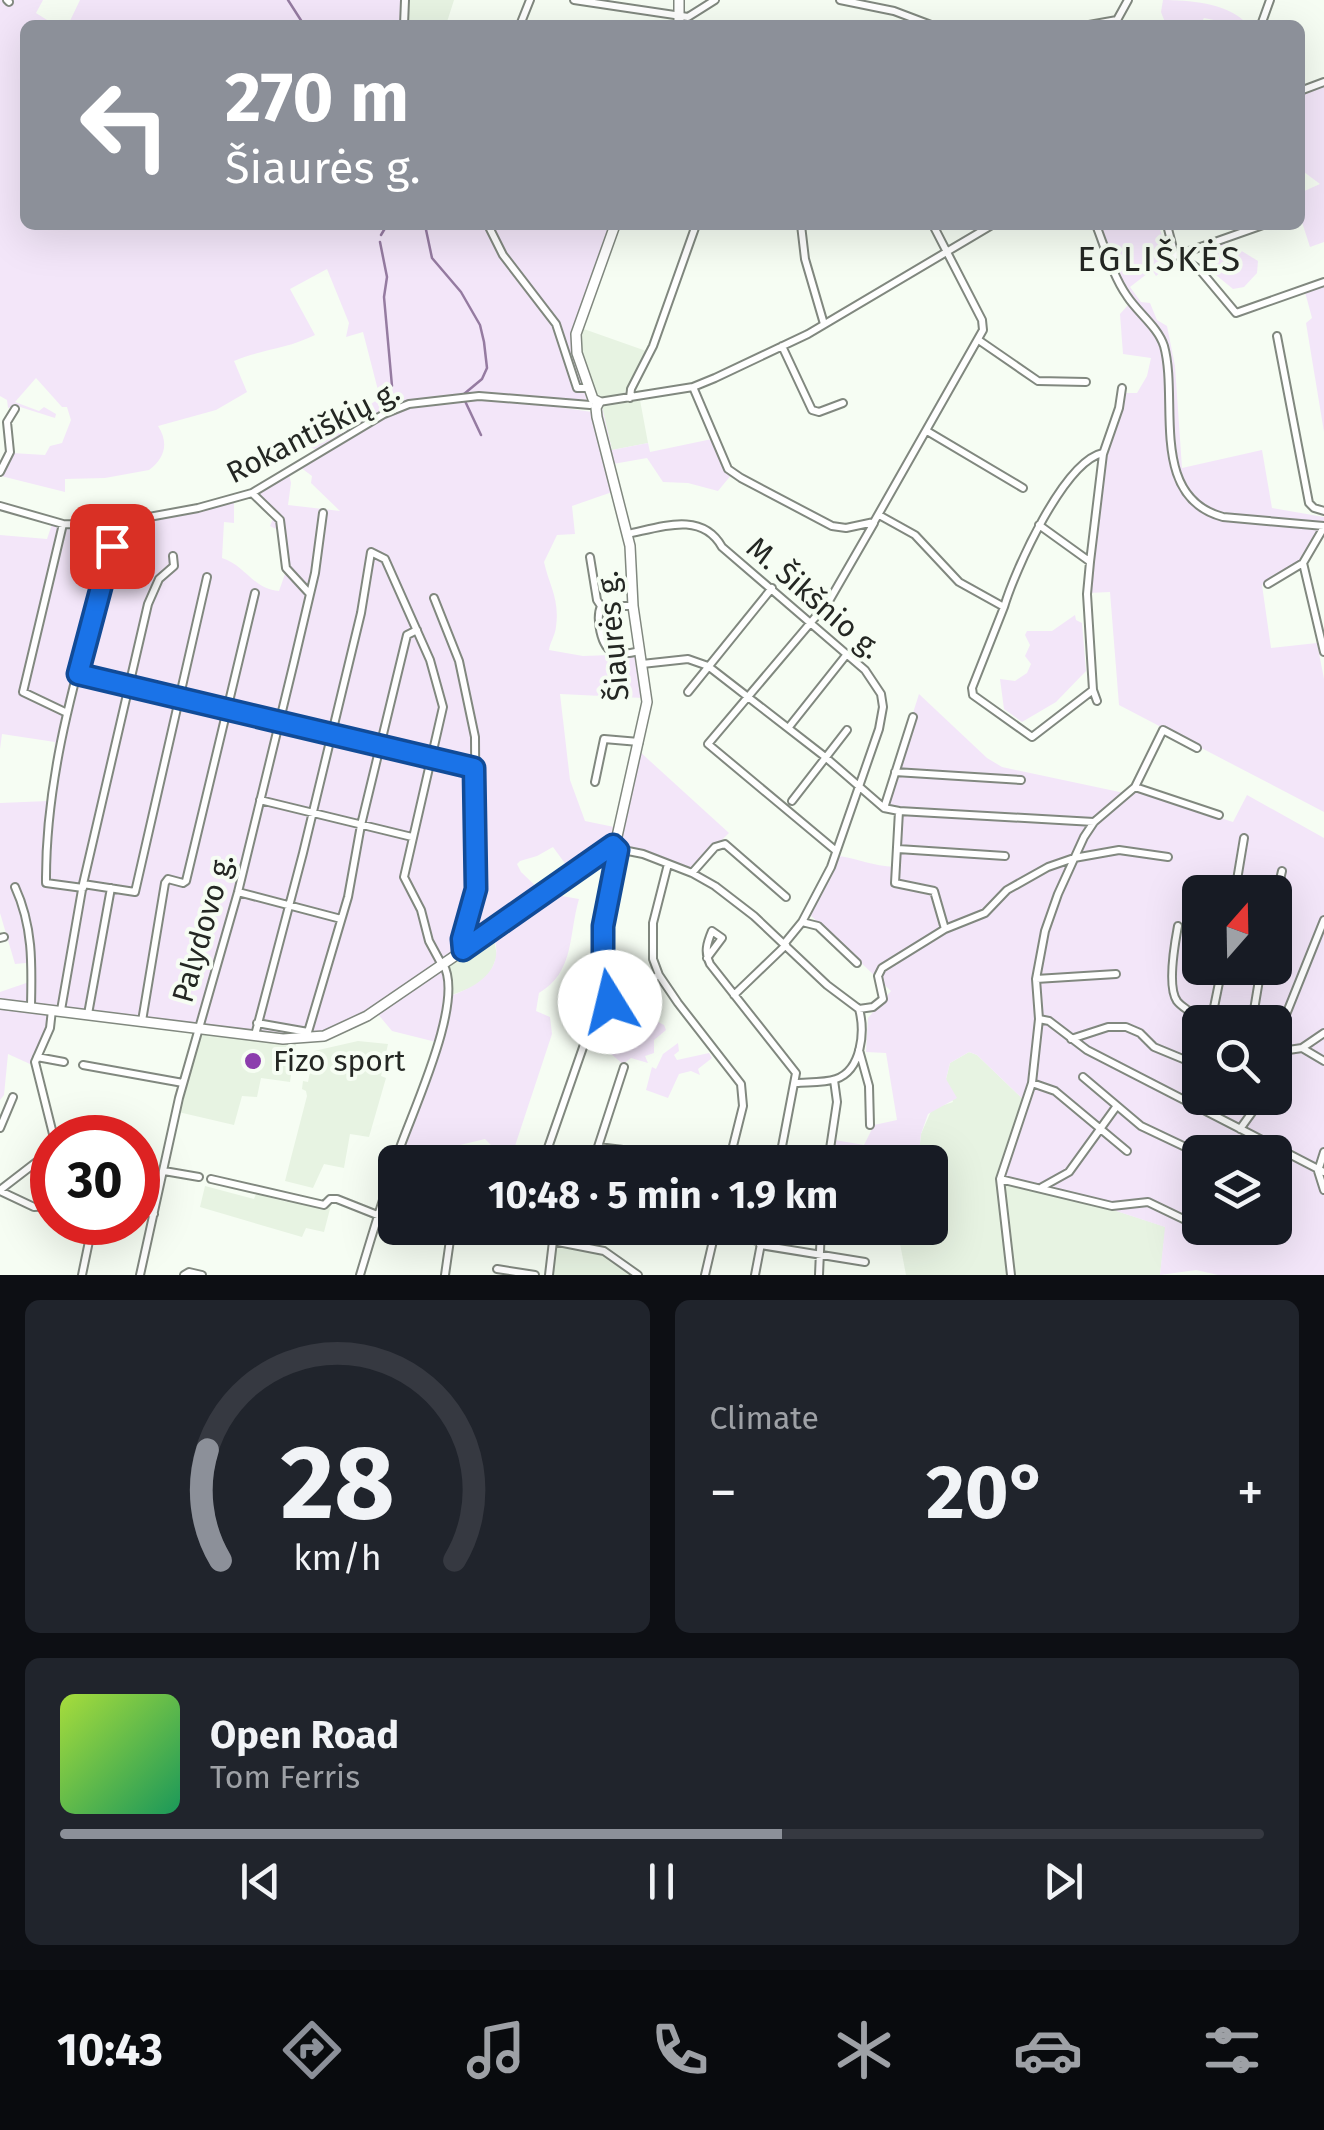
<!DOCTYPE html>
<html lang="en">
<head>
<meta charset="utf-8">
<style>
  body { margin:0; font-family:"Fira Sans",sans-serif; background:#20242c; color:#f1f3f6; height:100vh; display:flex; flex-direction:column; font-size:38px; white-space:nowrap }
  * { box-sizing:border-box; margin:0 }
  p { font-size:32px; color:#9ea1a6 }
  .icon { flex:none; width:55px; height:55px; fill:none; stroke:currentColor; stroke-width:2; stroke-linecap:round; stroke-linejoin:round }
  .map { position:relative; height:1275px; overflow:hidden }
  .panel { display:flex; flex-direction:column; gap:25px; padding:25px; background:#0d0f14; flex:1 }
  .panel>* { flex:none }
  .top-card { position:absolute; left:20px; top:20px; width:1285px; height:210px; border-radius:15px; box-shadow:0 10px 40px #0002; background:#8c9099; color:#fff; overflow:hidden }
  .needle { width:65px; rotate:20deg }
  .controls { position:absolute; left:1182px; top:875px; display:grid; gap:20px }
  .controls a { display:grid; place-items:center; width:110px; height:110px; border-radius:15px; background:#171b24; box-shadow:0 10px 40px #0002; font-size:50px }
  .speed { position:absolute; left:30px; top:1115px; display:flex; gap:20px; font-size:50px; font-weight:700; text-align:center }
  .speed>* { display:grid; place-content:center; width:130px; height:130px; border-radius:50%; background:#171b24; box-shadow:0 10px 40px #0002; line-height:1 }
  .speed .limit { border:15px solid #d22; background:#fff; color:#111 }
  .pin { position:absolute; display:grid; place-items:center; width:85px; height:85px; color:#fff; margin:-42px; border-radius:20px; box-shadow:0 5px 15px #0006 }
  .me { position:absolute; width:110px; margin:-55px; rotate:351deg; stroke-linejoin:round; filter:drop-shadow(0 0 8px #0008) }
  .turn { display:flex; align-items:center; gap:35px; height:210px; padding:0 40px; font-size:45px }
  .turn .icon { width:130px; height:130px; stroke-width:2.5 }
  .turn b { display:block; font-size:70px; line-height:85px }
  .big { font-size:75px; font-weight:700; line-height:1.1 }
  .panel .widget { flex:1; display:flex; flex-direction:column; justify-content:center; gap:15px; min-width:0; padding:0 35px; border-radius:15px; background:#20242c }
  .panel .dial { align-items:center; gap:0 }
  .dial svg { height:260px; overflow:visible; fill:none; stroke:#363941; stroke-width:7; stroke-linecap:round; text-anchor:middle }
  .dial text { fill:#f1f3f6; stroke:none }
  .song { display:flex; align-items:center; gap:30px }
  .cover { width:120px; height:120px; border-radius:15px; background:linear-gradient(135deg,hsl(80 70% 55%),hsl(150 70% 35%)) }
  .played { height:10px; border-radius:5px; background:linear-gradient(90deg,#8c9099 60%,#363941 60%) }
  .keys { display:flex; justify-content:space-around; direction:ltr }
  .heat { display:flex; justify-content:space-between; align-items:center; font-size:55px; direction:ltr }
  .panel .tiles { flex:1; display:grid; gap:25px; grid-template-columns:1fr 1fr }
  .widget:last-child { grid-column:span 2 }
  .trip { position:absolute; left:378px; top:1145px; width:570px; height:100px; border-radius:15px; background:#171b24; box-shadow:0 10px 40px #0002; font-weight:700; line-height:100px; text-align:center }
  .tabs { display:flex; height:160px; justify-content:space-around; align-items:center; background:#090b0e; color:#9ea1a6 }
  .tabs .icon { width:70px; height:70px }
  .tabs .selected { color:#8c9099 }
  .tabs b { font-size:45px; color:#f1f3f6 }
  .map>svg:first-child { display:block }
</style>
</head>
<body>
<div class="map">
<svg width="1324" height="1275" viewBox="0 0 1324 1275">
  <rect width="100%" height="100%" fill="#f6fdf3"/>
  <path fill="#e7f3e2" d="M 402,0 L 454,0 L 446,25 L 400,25 Z
    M 581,328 L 649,352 L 622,396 L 604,399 L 595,397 L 580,348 Z
    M 640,400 L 648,443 L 612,450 L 602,407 Z
    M 493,934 L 497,956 L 491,971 L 485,980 L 468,989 L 449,996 L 447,966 Z
    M 195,1030 L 296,1044 L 290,1082 L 261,1078 L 257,1097 L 242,1096 L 234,1125 L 174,1111 Z
    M 358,1041 L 388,1044 L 381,1076 L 386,1078 L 369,1137 L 350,1134 L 344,1168 L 324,1164 L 313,1188 L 285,1181 L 307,1096 L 306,1091 L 302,1089 L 303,1081 L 308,1082 L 314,1051 Z
    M 969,1052 L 977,1055 L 1029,1105 L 1023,1126 L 1092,1203 L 1166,1227 L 1160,1275 L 906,1275 L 897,1228 L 930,1228 L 930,1162 L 918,1162 L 921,1134 L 932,1109 L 953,1102 L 946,1079 L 950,1063 Z
    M 205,1186 L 254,1199 L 256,1194 L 287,1202 L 289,1198 L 331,1205 L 324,1232 L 306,1228 L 302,1237 L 200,1207 Z
    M 556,1243 L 604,1253 L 634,1275 L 551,1275 Z"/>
  <path fill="#f3e6f9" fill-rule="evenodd" d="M 0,0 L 43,0 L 36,13 L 55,25 L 25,25 L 25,225 L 613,225 L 574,348 L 587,401 L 541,401 L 544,405 L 592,412 L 615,491 L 572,506 L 575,534 L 557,535 L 544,562 C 549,585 560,599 556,627 C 555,636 550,642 549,650 L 583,656 L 639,654 L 643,698 L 560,694 L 570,780 L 585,821 L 619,828 L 608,846 L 572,873 L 553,847 L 537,856 L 520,861 L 517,864 L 521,872 L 543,893 L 344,1025 L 318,1033 L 294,1035 L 0,1001 L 0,992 L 35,980 L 36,962 L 15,964 L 0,913 L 0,803 L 48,801 L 55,742 L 2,734 L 0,749 L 0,535 L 47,539 L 52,524 L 96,528 L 234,501 L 234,523 L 224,522 L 222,558 C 245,565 254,590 279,591 L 286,571 L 278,530 L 270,526 L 275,514 L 255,494 L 289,474 L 291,483 L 288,505 L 340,511 L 311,483 L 312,476 L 300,467 L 387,414 L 385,410 L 379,413 L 317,450 L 307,446 L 380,398 L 363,332 L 346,337 L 349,323 L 327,269 L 290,289 L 315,335 C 287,349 262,349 234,361 L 247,392 L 216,410 L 158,426 C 169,443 165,458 149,470 L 105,478 L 65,479 L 65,492 L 1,476 L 12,453 L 45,455 L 50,446 L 62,443 L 71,420 L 67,407 L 62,407 L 36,378 L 15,402 L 39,411 L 44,407 L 56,414 L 55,418 L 17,406 L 8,408 L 7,400 L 0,396 Z
    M 80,0 L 402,0 L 400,25 L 68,25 Z
    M 1163,0 C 1188,0 1226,3 1244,21 L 1234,24 L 1204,18 L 1200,25 L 1166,25 L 1161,12 Z
    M 1324,84 L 1324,242 L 1310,247 L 1300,216 L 1300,193 L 1320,184 L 1300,169 L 1300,94 Z
    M 1098,225 L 1165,225 L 1160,230 L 1172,263 L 1156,276 L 1152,270 L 1130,287 L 1141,302 L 1150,303 L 1157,320 L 1167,326 L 1175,366 L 1182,468 L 1262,450 L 1272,508 L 1324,517 L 1324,524 C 1290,521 1228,523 1201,504 C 1190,496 1184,485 1178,473 L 1164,344 L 1118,275 Z
    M 1220,242 L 1227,242 L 1258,261 L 1257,273 L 1244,287 L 1233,289 L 1205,266 L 1206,249 Z
    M 1324,284 L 1324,432 L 1306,323 L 1312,318 L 1305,292 Z
    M 1129,304 L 1161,344 L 1171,449 L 1175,475 L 1181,489 L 1213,515 L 1320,528 L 1302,559 L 1262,585 L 1271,648 L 1317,643 L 1324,679 L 1324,812 L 1119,705 L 1110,592 L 1088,593 L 1106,455 L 1124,393 L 1137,393 L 1147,376 L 1151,358 L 1123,354 L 1120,314 Z
    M 602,407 L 612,450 L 648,443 L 650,452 L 712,439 L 732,474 L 718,491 L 688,483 L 663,482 L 647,458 L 613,464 L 599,414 Z
    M 1075,615 L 1076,620 L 1082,623 L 1086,671 L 1056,702 L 1022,722 L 1004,709 L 1000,679 L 1015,681 L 1027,673 L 1031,664 L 1025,656 L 1030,645 L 1025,635 L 1027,631 L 1052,631 Z
    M 919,694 L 987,758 L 1002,767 L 1129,794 L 1138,791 L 1233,822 L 1247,795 L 1324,838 L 1324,1275 L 1218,1275 L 1196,1270 L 1160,1275 L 1165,1227 L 1092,1203 L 1089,1198 L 1005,1176 L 1029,1105 L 977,1055 L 969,1052 L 950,1063 L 946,1079 L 957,1098 L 928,1114 L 921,1134 L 918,1162 L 831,1162 L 835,1140 L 864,1145 L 874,1125 L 897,1120 L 886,1053 L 866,1052 L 868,1018 L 891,991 L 808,913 L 839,856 C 859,859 872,866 895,867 L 898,813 L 882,811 ZM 1200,892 L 1275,892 L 1275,968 L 1200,968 ZM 1200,1022 L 1275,1022 L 1275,1098 L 1200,1098 ZM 1200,1152 L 1275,1152 L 1275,1228 L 1200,1228 Z
    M 639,751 L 729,833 L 692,869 L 619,845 C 630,815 631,782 639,751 Z
    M 550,894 L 579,899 C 568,937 575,971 539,993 L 536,1011 L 550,1017 L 552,1034 L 511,1158 L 514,1162 L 480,1162 L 491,1145 L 485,1139 L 456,1146 L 433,1162 L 398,1162 L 440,1043 L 392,1031 L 377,1013 L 447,966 L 450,996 C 479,986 506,969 493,934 Z
    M 614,1003 L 629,1024 L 634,1024 L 643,1014 L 664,1025 L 666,1030 L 654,1040 L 654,1053 L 645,1056 L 648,1063 L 631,1058 L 623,1064 L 605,1049 L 587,1042 Z
    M 0,1007 L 50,1012 L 46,1034 L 30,1064 L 8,1054 L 4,1095 L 0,1100 Z
    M 678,1043 L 679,1051 L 674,1055 L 677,1060 L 709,1053 L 712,1058 L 698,1069 L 700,1075 L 691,1071 L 679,1074 L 668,1098 L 646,1090 L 652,1067 L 656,1069 L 663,1054 Z"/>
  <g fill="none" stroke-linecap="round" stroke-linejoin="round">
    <path stroke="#957ba1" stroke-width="2.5" d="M 288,0 L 304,25
      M 425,225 L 432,258 L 461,292 L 480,325 L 484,342 L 487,368 L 482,379 L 464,394
      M 381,235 L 387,225
      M 380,242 L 387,277 L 384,297 L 392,386
      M 465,401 L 481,435"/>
    <defs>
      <path id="minor" d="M 7,0 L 9,2
        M 574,0 L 688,17 L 715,0
        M 840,0 L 894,11 L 931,25
        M 404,25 L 405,0
        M 520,25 L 530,0
        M 1089,25 L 1117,20 L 1128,0
        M 1261,25 L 1270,0
        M 1300,91 L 1324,82
        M 488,225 L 503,255 L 556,324 L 577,388 L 589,388
        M 801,225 L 805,259 L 824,324
        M 1096,225 C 1105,248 1113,276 1127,296 C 1138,313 1158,327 1164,346 C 1179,400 1148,497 1223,517 L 1324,526
        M 1167,225 L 1175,256 L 1263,225
        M 1179,256 L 1200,270 L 1236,313 L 1324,282
        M 1277,336 L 1309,503 L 1314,508 L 1324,511
        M 980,341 L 1038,381 L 1086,382
        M 782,346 L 812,410 L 819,412 L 843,403
        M 693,387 L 728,469 L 741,478 L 832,526 L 846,528 L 874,522 L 983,330 L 982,320 L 933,225
        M 630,398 L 631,389 L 653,346 L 696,225
        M 599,402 L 693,387 L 715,378 L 808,334 L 992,225
        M 927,431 L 1023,488
        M 0,472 L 10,452 L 7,422 L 15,409
        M 252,493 L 280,520 L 286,568 L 309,593
        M 0,506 L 63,524 L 105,525 L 198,508 L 252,493 L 384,414 L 409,404 L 479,396 L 590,405
        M 879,515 L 915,535 L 959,582 L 1004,607 L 972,688 L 973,695 L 1032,737 L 1093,690
        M 63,524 L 23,692 L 67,713
        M 1039,525 L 1089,561
        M 628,534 C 661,527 702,511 722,547 L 865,670 L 881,694 L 883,707 L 879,729 L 831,867 L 802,922 L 784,944
        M 590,557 L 597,600 L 601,606 C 596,617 600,647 614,653 C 620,656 634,652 640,651
        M 1303,563 L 1324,652
        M 1268,584 L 1303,563 L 1324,527
        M 434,598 L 459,661 L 475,737 L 476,889 L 462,939 L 463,950
        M 601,606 L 633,606
        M 1004,607 C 1015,570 1064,461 1103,453
        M 642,664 L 688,659 L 708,666 L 824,756 L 884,808
        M 77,674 L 474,768
        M 688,692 L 772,588
        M 1097,701 L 1093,690 L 1087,594 L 1090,562 L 1103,454 L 1119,408 L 1122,388
        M 913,717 L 884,808 L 899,811 L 895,883 L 934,891 L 945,929
        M 789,727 L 847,654
        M 895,772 L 1021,780
        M 595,782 L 604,739 L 639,742
        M 1135,787 L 1219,815
        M 260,800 L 412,837
        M 792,801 L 847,730
        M 899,811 L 1094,822
        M 613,845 L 618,849 L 643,854 L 692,873 L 715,886 L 754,916 L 827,985 L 859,1009 C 865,1031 862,1070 836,1079 C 824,1083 808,1082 796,1083
        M 898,849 L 1005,856
        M 835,850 L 708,744 L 829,601 L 874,523
        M 668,864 L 653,923 L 653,959 L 659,975 L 678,1003 L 741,1084 L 743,1106 L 729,1162
        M 692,873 L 715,847 L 725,844 L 786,897
        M 83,884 L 135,892 L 207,577
        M 15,887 C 33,926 32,964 31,1006
        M 83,888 L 46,883 C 45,767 82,657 111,546
        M 238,892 L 341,919
        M 1235,892 L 1244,838
        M 1275,901 L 1282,871
        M 802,922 L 818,926 L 857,963
        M 1178,926 C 1175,942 1167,987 1177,1001 C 1184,1010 1193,1010 1200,1024
        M 0,938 L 4,937
        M 707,958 L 722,938 L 712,931 C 707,943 704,952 710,964 L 796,1073 L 779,1162
        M 1036,979 L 1116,974
        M 734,995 L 786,945
        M 610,1003 L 603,969 L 603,926 L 618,849
        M 859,1009 L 873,1007 L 883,999 L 878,976 L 882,968 L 945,929 L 985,913 L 1007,890 L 1048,867 L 1074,858 L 1119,850 L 1168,857
        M 52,1010 L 50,1028 L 35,1062 L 54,1138
        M 61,1010 L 83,884 L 148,604 L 159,579 L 174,566 L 173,556
        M 88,1014 L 111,888
        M 1039,1019 L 1049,1021 L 1087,1050 L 1324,1172
        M 142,1021 L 165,883 L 168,879 L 183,883 L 186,881 L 255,593
        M 1211,1022 L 1222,968
        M 1252,1022 L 1261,968
        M 257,1023 L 308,1032 L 348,897 L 361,825 L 407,635 L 417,630
        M 1275,1028 L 1285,1017 L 1324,920
        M 255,1035 L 303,853 L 361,613 L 371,552 L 385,559 L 430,660 L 443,707 L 404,877 L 421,910 L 429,941 L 442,965
        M 1071,1039 L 1108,1027 L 1126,1027 L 1140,1033 L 1154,1047 L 1200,1066
        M 1302,1048 L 1324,1033
        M 859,1050 L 869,1086 L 870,1125
        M 1275,1052 L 1302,1048 L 1324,1061
        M 37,1057 L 64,1062
        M 83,1065 L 183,1083
        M 1083,1077 L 1141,1126 L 1200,1154
        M 1032,1083 L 1055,1091 L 1127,1151
        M 0,1128 L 13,1097
        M 1240,1129 L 1253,1111 L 1257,1098
        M 598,1147 L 623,1150 L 653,1162
        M 1324,1152 L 1318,1171 L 1324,1190
        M 138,1160 L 145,1160
        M 543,1162 L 588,1033 L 610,1003 L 659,975
        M 593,1162 L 624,1067
        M 828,1162 L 837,1102 L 834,1080
        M 164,1171 L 199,1177
        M 211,1179 L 324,1205 L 330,1199 L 337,1199 L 395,1222
        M 1000,1179 L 1112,1206 L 1148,1202 L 1200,1227
        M 1042,1187 L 1069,1172 L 1116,1107
        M 0,1190 L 52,1150
        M 0,1191 L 34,1207 L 52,1206
        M 138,1211 L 154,1214
        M 410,1228 L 450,1240 L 473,1233 L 514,1228
        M 1202,1228 L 1214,1228
        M 716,1230 L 761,1242
        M 553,1241 L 604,1251 L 638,1275
        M 760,1245 L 865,1262
        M 497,1269 L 535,1275
        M 82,1275 L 93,1222
        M 140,1275 L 179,1098 L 238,892 L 294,662 L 315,573 L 323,513
        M 184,1275 L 189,1272 L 202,1275
        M 360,1275 C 372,1235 384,1196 397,1156 C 410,1116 466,1001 443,964
        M 445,1275 L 450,1240
        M 549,1275 L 553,1241 L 551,1228
        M 705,1275 L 716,1228
        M 755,1275 L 764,1228
        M 819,1275 L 821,1228
        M 1011,1275 L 1000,1179 L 1032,1083 L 1039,1019 L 1036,979 L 1045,931 L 1058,894 L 1084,837 L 1094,822 L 1135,787 L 1163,730 L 1197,748"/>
      <path id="major" d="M 679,25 L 679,0
        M 0,1004 L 283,1039 L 324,1036 L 367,1016 L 601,856 L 616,841 L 647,702 L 633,606 L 630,546 L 597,417 L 596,408 L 599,402 L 593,399 L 577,353 L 576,334 L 615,225"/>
    </defs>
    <use href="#minor" stroke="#81887f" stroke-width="10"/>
    <use href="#major" stroke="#81887f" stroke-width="12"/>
    <use href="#minor" stroke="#fff" stroke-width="6"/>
    <use href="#major" stroke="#fff" stroke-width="9"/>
  </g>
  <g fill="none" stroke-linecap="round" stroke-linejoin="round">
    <defs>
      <path id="route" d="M 112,546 L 78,674 L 474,768 L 476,889 L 462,939 L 463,950 L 613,845 L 618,850 L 603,926 L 603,969 L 610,1002"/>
    </defs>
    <use href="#route" stroke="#114b97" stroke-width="25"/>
    <use href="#route" stroke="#1a73e8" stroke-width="18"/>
  </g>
  <circle fill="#8c3dad" stroke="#f6fdf3" stroke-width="4" cx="253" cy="1061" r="10"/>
  <g text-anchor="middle" stroke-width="8" stroke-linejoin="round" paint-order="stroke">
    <g font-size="30" fill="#242723" stroke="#f6fdf3">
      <text transform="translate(313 432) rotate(-27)" y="10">Rokantiškių g.</text>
      <text transform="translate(814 598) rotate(41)" y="10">M. Šikšnio g.</text>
      <text transform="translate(613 636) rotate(-95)" y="10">Šiaurės g.</text>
      <text transform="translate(203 928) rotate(-74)" y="10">Palydovo g.</text>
    </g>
    <g font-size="30" fill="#242723" stroke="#f6fdf3" text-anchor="start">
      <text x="273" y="1071">Fizo sport</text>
    </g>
    <g font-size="35" letter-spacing="2.5" fill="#242723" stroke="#f6fdf3">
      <text x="1160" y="271">EGLIŠKĖS</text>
    </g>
  </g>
</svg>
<div class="controls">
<a><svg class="needle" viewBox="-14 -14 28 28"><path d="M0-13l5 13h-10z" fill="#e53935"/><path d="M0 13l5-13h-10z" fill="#9ea1a6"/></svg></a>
<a><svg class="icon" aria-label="search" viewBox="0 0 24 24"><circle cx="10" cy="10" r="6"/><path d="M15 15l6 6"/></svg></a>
<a><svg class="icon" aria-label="layers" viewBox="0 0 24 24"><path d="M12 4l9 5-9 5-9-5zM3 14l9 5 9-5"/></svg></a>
</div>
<div class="speed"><div class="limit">30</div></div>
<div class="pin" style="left:112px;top:546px;background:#d93025"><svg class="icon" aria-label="arrive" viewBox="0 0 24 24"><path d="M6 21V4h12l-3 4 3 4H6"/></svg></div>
<svg class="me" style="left:610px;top:1002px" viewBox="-20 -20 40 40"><circle r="19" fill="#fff"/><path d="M0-13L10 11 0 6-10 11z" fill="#1a73e8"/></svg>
<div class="trip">10:48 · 5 min · 1.9 km</div>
<div class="top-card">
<div class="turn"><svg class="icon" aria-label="left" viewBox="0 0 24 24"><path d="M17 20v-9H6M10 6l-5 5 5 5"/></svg><div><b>270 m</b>Šiaurės g.</div></div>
</div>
</div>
<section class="panel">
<div class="tiles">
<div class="widget dial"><svg viewBox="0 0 100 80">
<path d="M14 69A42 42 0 1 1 86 69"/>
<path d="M14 69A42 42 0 0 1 10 35" stroke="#8c9099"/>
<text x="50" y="56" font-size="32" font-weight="700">28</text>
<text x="50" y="72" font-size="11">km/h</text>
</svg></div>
<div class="widget"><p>Climate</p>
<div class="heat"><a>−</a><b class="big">20°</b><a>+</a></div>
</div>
<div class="widget">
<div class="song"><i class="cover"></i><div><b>Open Road</b><p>Tom Ferris</p></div></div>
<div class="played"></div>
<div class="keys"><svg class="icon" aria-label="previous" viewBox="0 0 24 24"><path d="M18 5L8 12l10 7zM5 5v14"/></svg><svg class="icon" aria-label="pause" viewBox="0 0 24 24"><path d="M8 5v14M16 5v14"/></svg><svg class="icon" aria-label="next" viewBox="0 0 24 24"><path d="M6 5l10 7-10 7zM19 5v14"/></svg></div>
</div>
</div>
</section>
<nav class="tabs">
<b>10:43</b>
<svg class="icon selected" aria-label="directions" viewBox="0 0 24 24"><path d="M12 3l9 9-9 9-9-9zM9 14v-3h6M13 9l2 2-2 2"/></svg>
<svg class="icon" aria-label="music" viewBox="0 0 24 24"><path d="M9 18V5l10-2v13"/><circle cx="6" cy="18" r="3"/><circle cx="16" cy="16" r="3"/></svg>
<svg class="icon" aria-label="phone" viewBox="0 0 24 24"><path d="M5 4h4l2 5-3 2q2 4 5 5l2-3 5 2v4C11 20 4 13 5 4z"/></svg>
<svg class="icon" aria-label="climate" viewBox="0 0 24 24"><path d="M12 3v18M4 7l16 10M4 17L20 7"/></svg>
<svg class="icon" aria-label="car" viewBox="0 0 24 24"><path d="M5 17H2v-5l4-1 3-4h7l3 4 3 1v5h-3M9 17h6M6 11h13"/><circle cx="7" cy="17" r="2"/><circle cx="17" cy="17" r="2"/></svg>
<svg class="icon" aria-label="filters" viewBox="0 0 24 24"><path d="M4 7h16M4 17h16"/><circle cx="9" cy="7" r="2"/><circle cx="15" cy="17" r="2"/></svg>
</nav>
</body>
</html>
